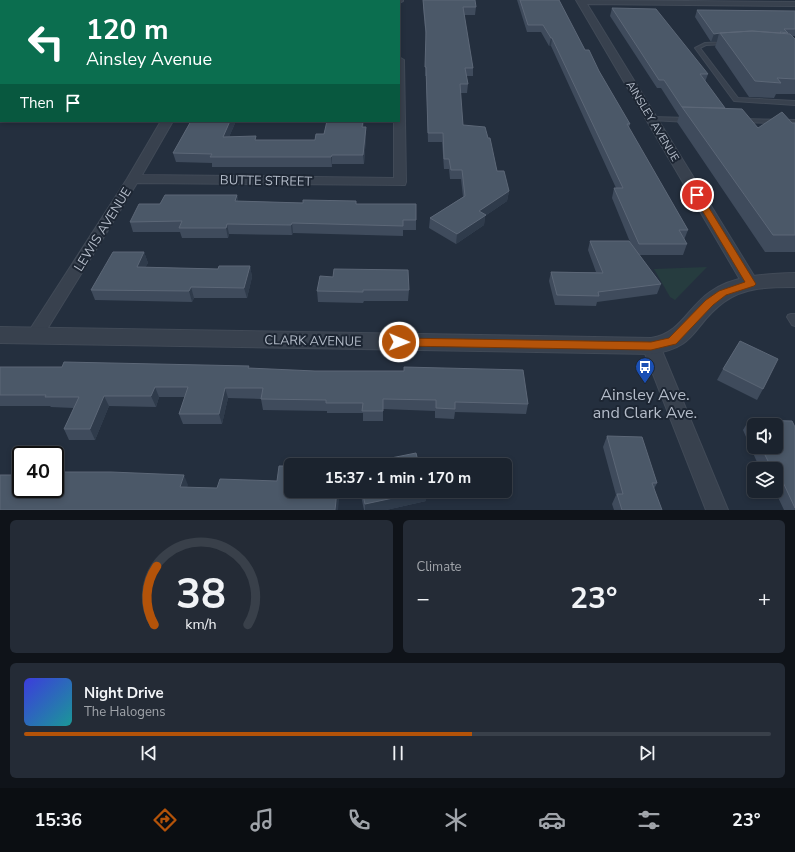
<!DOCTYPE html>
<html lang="en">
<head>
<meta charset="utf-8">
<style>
  body { margin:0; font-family:"Nunito Sans",sans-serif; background:#242b36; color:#f1f3f6; height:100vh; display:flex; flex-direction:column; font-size:15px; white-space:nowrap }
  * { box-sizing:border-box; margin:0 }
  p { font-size:13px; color:#a0a4aa }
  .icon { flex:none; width:22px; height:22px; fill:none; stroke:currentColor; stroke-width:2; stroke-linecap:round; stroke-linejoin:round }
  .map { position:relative; height:510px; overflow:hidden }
  .panel { display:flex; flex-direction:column; gap:10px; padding:10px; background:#0f1319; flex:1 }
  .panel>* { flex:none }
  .hud { position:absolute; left:0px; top:0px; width:400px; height:122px; box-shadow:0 2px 6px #0003,0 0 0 1px #39404a; background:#0b6e4f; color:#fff; overflow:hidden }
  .controls { position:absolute; left:747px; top:418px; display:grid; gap:8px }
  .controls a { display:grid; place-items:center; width:36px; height:36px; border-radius:6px; background:#1b232e; box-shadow:0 2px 6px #0003,0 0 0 1px #39404a; font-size:20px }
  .speed { position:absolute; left:12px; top:446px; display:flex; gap:8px; font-size:20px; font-weight:700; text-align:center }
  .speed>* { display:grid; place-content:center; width:52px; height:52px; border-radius:50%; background:#1b232e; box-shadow:0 2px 6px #0003,0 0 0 1px #39404a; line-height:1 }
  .speed .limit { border:2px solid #111; border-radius:6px; background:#fff; color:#111 }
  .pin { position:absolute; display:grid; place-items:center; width:34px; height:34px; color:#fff; margin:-17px; border:2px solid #fff; border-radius:50%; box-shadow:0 1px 4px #0007 }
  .me { position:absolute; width:44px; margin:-22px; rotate:91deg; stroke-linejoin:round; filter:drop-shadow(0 0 3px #0008) }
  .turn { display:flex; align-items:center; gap:14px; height:84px; padding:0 20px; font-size:18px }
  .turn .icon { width:52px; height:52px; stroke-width:2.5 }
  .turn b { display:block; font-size:28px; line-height:34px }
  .then { display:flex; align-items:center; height:38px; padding:0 20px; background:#0003; gap:8px; font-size:15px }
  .big { font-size:30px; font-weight:700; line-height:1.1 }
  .panel .card { flex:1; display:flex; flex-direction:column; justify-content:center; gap:6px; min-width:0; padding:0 14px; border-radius:6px; background:#242b36 }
  .panel .dial { align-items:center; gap:0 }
  .dial svg { height:104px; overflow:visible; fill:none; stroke:#39404a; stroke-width:7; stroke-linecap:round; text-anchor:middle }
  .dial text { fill:#f1f3f6; stroke:none }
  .song { display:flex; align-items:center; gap:12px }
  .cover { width:48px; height:48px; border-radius:6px; background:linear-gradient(135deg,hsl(240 70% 55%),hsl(180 70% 35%)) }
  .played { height:4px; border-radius:2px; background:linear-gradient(90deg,#b45309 60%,#39404a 60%) }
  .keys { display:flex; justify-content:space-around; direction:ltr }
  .heat { display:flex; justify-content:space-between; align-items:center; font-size:22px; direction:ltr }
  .panel .tiles { flex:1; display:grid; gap:10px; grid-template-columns:1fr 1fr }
  .card:last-child { grid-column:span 2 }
  .trip { position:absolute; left:284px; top:458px; width:228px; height:40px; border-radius:6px; background:#1b232e; box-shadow:0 2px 6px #0003,0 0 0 1px #39404a; font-weight:700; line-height:40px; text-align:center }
  .tab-bar { display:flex; height:64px; justify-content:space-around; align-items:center; background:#0b0e12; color:#a0a4aa }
  .tab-bar .icon { width:28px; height:28px }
  .tab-bar .selected { color:#b45309 }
  .tab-bar b { font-size:18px; color:#f1f3f6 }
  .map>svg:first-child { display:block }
</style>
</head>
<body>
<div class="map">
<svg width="795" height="510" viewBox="0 0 795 510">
  <rect width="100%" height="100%" fill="#242f3e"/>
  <path fill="#263c3f" d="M 707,267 L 675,300 L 670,297 L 654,269 Z"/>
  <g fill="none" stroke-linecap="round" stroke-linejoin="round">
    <defs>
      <path id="service" d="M 728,42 L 728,43 L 726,44 L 706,45 L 700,48 L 738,98 L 795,101 L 795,105 L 734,101 L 695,48 L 705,43 Z
        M 652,117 L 689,118 L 692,120 L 689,122 L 650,120 L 650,118 Z
        M 742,119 L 795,120 L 795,124 L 740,122 L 739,121 Z
        M 791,314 L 795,314 L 795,326 L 792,325 L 787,317 L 788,315 Z"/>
      <path id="minor" d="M 220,0 L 229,0 L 230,1 L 221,1 Z
        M 395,0 L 403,0 L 403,1 L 399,3 L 399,1 Z
        M 576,0 L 795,2 L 795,6 L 587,4 L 759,284 L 757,288 L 751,289 L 745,288 Z
        M 399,57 L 404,60 L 406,182 L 405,185 L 137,183 L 41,339 L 35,341 L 29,339 L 26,335 L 29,331 L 127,179 L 161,121 L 173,121 L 142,175 L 394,178 L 394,121 L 399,121 Z
        M 651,339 L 657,341 L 660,346 L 728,510 L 706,510 L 642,346 L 645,341 Z"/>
      <path id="tertiary" d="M 795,273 L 795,287 C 770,287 745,287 724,302 C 692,325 698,348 651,354 L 0,343 L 0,327 L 651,338 C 680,334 688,307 710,292 C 734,275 766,274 795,273 Z"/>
    </defs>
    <use href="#service" stroke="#414a57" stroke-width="2"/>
    <use href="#minor" stroke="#414a57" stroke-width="2"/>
    <use href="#tertiary" stroke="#414a57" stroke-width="2"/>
    <use href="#service" fill="#38414e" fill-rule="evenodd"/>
    <use href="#minor" fill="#38414e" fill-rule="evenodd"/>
    <use href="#tertiary" fill="#38414e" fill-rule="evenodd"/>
  </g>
  <path fill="#3f4b5c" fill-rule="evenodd" d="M 0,0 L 132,0 L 131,1 L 1,1 L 1,23 L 0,23 Z
    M 423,0 L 476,7 L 475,15 L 464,15 L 473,68 L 473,76 L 466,76 L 468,84 L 467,93 L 460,93 L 463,125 L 488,138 L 497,171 L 509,191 L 507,201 L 485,216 L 484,225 L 456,244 L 429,228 L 430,218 L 463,197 L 461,179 L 450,179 L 449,169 L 444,169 L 442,142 L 428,142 L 426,76 L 425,76 L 426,40 L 423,7 Z
    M 517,0 L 559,0 L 585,50 L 599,71 L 630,124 L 629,128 L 688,230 L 684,240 L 687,244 L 683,255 L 639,255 L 661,284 L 657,294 L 597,302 L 596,306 L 555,305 L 549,281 L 551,272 L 596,272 L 588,250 L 590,241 L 630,242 L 612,198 L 614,188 L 616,188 L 551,46 L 549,46 L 541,32 L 527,32 Z
    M 612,8 L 708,74 L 705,82 L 725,108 L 758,128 L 795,123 L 795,252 L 765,252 L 677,122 L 679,116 L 661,88 L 657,88 L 610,16 Z
    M 697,10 L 795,11 L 795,36 L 792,36 L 795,39 L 795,94 L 776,94 L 774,98 L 749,97 L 715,47 L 717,41 L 711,42 L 695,17 Z
    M 191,121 L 236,121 L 229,137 L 257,140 L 315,140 L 324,134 L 327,121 L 364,121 L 363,127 L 366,127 L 366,136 L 364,164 L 332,164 L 332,167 L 212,167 L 212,163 L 176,162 L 173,153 Z
    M 237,195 L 238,201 L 356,204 L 416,220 L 416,230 L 403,230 L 403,236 L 293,233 L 292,235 L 229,234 L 228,238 L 182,238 L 180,232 L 133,232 L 130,222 L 160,204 Z
    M 144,252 L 148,263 L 145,267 L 218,269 L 250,266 L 252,277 L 247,298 L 194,298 L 192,302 L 95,300 L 91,290 Z
    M 320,276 L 409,290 L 408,301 L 364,301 L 363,303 L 318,302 L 317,291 Z
    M 0,367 L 249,368 L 528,404 L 526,414 L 455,412 L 454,419 L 435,418 L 435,411 L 383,409 L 383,421 L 363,421 L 363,413 L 327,413 L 327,411 L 263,410 L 261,399 L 228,398 L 222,424 L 183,424 L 179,414 L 185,397 L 159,397 L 156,407 L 109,406 L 95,440 L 69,440 L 64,429 L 74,408 L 51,407 L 50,406 L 0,406 Z
    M 723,369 L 763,389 L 757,400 L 717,380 Z
    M 749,420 L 795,427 L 795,510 L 784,510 L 775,491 L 776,491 L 776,469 L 760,469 L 743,430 ZM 754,425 L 776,447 L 754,447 Z
    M 607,436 L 657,483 L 654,489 L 662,510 L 614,510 L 612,504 L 616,495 L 603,447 Z
    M 360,491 L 426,491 L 426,501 L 386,510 L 364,510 Z"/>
  <path fill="#2f3b4b" d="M 123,0 L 132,0 L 131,1 L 122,1 Z
    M 719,33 L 717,41 L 711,42 L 714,34 Z
    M 551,38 L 552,38 L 551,46 L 549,46 Z
    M 230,121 L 236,121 L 225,146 L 223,137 Z
    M 363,121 L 364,121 L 362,136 L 362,127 Z
    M 366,127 L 366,136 L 364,164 L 363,155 Z
    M 332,155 L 332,167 L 331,157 Z
    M 509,191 L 507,201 L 485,216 L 484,225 L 456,244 L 457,234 L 479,211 Z
    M 237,195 L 239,205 L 235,201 Z
    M 292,223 L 293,233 L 292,235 L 291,225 Z
    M 227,224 L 229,234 L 228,238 L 226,228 Z
    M 144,252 L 148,263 L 140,278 L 137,267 Z
    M 250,266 L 252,277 L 247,298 L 244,288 Z
    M 191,287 L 194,298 L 192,302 L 189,291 Z
    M 155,387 L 159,397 L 156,407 L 151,396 Z
    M 225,388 L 228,398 L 222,424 L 219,414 Z
    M 104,396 L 109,406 L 95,440 L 90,429 Z
    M 184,475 L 188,485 L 184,497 L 180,487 Z
    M 337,491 L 340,491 L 338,510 L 335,510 Z
    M 426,491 L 426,501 L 386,510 L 365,510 L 365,504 Z"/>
  <path fill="#4b5868" stroke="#5c6777" d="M 0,0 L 123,0 L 122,1 L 1,1 L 1,15 L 0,15 Z
    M 247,0 L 378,0 L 378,1 L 247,1 Z
    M 423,0 L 475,0 L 476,7 L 463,7 L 473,68 L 465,68 L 468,84 L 460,84 L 463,125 L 485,127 L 488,138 L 490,138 L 497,171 L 504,171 L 509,191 L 479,211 L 486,215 L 457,234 L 430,218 L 465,196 L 462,170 L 451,170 L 449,159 L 444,159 L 443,133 L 428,133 L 426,67 L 425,67 L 426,32 Z
    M 520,0 L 559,0 L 585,50 L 589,50 L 599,71 L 630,124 L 627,124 L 688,230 L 679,230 L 687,244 L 639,244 L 614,188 L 623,188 L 552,38 L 551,38 L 543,25 L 528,25 Z
    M 612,8 L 656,9 L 708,74 L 700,74 L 725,108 L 682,107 L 664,80 L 659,80 Z
    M 697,10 L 795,11 L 795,29 L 784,29 L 788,33 L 780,32 L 781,33 L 752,31 L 720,33 L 714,34 Z
    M 752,31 L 790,34 L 795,39 L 795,79 L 777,78 L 781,83 L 755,81 L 720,33 Z
    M 682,107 L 742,109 L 758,128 L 782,112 L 792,123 L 795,123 L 795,235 L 773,235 Z
    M 191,121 L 230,121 L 223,137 L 256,136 L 255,140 L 315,140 L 316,134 L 324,134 L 327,121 L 363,121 L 362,127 L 366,127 L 363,155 L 332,155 L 331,157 L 210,157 L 212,154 L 173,153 Z
    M 165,195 L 237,195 L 235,201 L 303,203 L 303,200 L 356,201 L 356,204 L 416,204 L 416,220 L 403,220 L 403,226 L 292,223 L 291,225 L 227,224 L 226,228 L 179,228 L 182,221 L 130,222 L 139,204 L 160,204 Z
    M 590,241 L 629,241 L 661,284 L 598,292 L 599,296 L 557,295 L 551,272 L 603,273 Z
    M 113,252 L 144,252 L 137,267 L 218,269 L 219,266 L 250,266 L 244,288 L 191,287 L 189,291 L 91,290 Z
    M 334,269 L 408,270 L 409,290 L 363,290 L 363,292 L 317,291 L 320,276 L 333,277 Z
    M 740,341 L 778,359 L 763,389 L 723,369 Z
    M 64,362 L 249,366 L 248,368 L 315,371 L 404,371 L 404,367 L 523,370 L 528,404 L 455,402 L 455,409 L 436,408 L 436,400 L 383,399 L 383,411 L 362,411 L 363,403 L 326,403 L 326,400 L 261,399 L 263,388 L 225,388 L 219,414 L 179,414 L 188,387 L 155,387 L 151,396 L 104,396 L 90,429 L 64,429 L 79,397 L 45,397 L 46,395 L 0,395 L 0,367 L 62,367 Z
    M 749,420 L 792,421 L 795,427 L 795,508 L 775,465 L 770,465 L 761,447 L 776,447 L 776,425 L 754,425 L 754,431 Z
    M 607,436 L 642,437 L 657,483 L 652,483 L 662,510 L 622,510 L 617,494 L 623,494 Z
    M 416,453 L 419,465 L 377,465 L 376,461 Z
    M 279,466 L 291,466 L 291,491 L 337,491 L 335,510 L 0,510 L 0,475 L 21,475 L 21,489 L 55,489 L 55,472 L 111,472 L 184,475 L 180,487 L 217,488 L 220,479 L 277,481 Z
    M 362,491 L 426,491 L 365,504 Z"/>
  <path fill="#b45309" stroke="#753606" d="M 695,193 L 701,195 L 756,284 L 754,286 L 726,295 L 713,305 L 676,344 L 651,350 L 399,346 L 393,342 L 399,338 L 651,342 L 669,338 L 706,300 L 719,291 L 745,282 L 693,195 Z"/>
  <defs>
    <symbol id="bus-pin" viewBox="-11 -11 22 30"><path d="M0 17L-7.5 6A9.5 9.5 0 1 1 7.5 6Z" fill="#1a4fb4" stroke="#1d2633"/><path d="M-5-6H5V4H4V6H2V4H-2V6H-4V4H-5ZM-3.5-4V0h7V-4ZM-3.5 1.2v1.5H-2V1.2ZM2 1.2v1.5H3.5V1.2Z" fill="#fff"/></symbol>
  </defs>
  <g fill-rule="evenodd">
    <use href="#bus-pin" x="634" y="356" width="22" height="30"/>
  </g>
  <g text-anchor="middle" stroke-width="4" stroke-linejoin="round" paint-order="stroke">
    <g font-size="11" fill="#b4bcc9" stroke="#1d2633">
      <text transform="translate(653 121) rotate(59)" y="4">AINSLEY AVENUE</text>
    </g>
    <g font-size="13" fill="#b4bcc9" stroke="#1d2633">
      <text transform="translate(266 180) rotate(1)" y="5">BUTTE STREET</text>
      <text transform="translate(102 229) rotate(-58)" y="5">LEWIS AVENUE</text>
      <text transform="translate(313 340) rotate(1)" y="5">CLARK AVENUE</text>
    </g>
    <g font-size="16" fill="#b4bcc9" stroke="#1d2633">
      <text x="645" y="400">Ainsley Ave.<tspan x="645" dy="18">and Clark Ave.</tspan></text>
    </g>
  </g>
</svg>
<div class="controls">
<a><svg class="icon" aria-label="sound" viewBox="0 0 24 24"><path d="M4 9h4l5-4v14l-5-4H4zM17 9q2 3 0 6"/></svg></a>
<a><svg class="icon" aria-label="layers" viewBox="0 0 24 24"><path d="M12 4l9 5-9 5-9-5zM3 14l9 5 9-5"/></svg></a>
</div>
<div class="speed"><div class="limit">40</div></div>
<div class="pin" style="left:697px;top:195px;background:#d93025"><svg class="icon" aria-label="arrive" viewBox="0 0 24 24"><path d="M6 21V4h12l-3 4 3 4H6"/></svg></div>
<svg class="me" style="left:399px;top:342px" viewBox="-20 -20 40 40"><circle r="17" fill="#b45309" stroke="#fff" stroke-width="3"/><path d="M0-11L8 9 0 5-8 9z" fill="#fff"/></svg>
<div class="trip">15:37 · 1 min · 170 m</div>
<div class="hud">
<div class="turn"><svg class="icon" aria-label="left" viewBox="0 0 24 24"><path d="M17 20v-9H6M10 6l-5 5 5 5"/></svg><div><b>120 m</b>Ainsley Avenue</div></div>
<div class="then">Then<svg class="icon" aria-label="arrive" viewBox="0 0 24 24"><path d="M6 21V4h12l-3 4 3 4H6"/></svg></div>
</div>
</div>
<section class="panel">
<div class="tiles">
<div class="card dial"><svg viewBox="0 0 100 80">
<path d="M14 69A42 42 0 1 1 86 69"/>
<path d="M14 69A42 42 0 0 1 16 24" stroke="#b45309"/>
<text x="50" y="56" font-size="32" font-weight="700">38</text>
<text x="50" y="72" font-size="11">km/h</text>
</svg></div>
<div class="card"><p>Climate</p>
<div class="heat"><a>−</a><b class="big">23°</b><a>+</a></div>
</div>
<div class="card">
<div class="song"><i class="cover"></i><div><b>Night Drive</b><p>The Halogens</p></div></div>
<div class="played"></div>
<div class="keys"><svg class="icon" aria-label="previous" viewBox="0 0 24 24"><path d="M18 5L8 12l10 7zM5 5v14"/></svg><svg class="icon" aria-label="pause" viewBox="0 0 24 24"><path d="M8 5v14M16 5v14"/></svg><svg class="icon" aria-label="next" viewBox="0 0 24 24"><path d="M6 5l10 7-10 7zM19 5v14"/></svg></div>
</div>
</div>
</section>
<nav class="tab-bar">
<b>15:36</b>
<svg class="icon selected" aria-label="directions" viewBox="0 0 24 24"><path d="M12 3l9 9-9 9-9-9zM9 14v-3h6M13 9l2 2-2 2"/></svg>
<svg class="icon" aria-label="music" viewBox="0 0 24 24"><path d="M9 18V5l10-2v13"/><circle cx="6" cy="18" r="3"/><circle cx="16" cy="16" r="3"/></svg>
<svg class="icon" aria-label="phone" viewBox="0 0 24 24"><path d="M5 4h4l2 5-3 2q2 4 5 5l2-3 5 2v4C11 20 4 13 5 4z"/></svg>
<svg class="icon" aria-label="climate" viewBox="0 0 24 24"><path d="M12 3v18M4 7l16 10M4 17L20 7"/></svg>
<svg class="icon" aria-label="car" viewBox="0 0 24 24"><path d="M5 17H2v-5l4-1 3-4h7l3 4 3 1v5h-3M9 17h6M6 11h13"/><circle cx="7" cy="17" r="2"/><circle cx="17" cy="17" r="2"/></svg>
<svg class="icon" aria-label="filters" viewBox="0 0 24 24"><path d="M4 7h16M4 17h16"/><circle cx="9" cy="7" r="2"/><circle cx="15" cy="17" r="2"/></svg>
<b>23°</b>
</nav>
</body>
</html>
